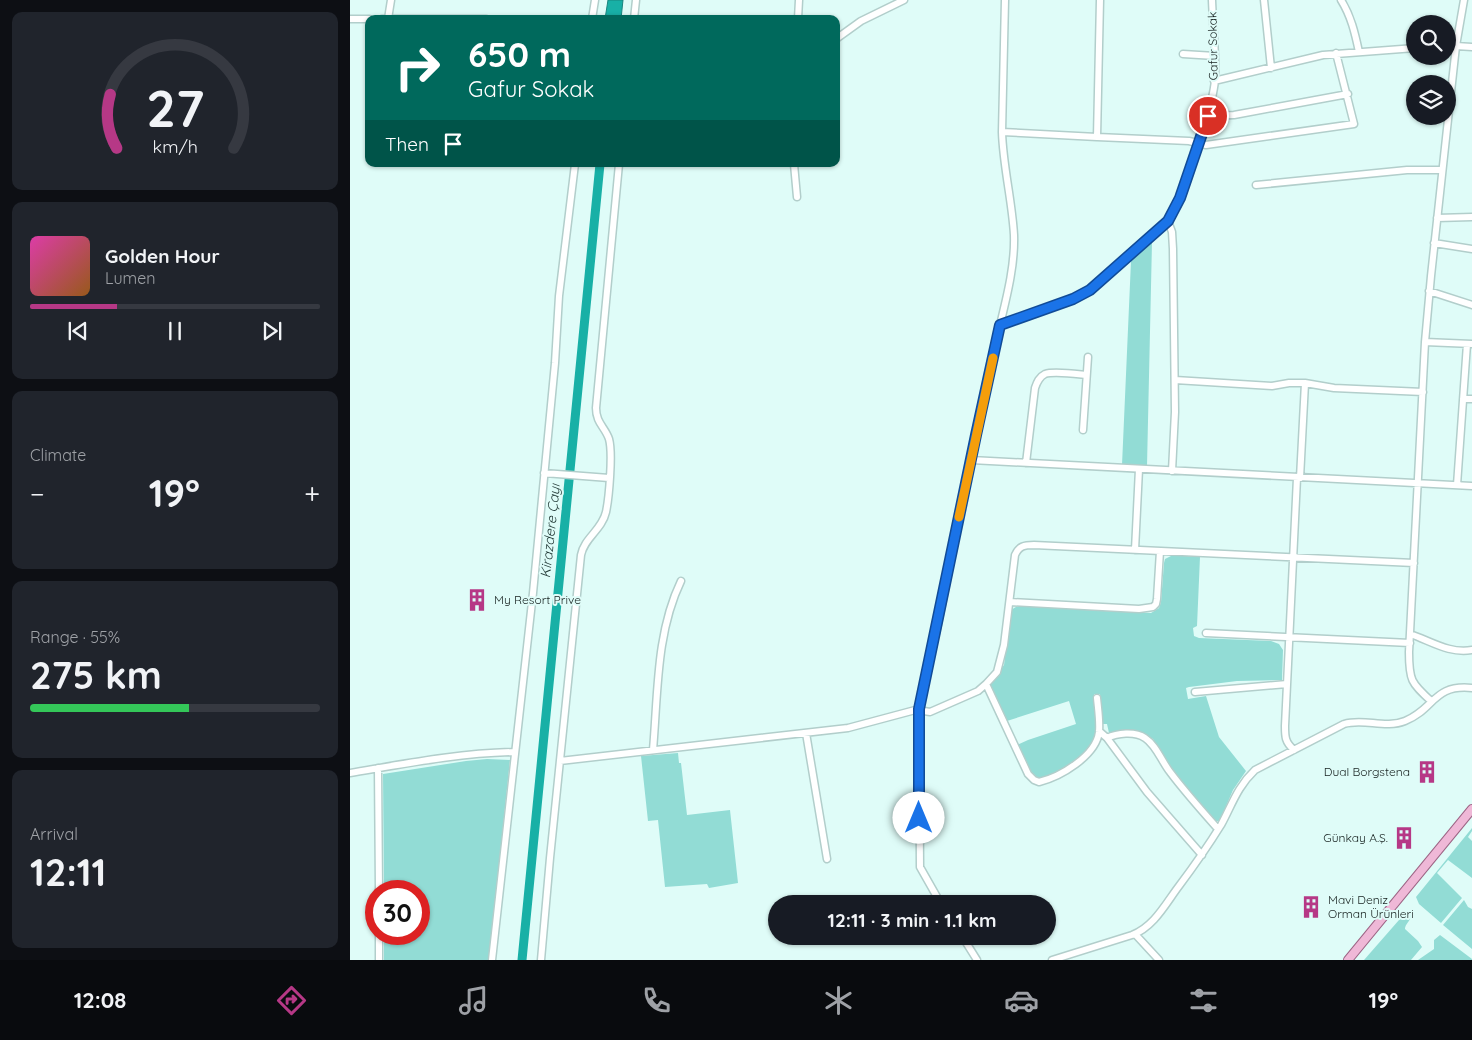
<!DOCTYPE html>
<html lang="en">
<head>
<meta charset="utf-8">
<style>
  body { margin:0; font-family:Quicksand,sans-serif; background:#20242c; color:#f1f3f6; height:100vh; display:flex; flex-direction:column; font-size:19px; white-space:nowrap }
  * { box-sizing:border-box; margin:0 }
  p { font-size:16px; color:#9ea1a6 }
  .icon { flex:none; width:28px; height:28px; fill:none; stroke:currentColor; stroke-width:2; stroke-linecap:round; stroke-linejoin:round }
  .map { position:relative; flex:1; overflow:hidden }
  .drawer { display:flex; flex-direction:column; gap:12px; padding:12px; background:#0d0f14; width:350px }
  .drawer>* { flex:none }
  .hud { position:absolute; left:15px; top:15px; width:475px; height:152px; border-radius:10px; box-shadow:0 1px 4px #0004; background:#00695c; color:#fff; overflow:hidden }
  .buttons { position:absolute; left:1056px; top:15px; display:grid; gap:10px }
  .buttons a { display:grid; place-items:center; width:50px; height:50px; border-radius:50%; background:#171b24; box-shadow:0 1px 4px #0004; font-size:25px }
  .speed { position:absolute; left:15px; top:880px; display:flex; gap:10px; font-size:25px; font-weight:700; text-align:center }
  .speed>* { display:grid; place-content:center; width:65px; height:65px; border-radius:50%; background:#171b24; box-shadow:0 1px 4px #0004; line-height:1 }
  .speed .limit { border:8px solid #d22; background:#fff; color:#111 }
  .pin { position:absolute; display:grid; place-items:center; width:42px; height:42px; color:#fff; margin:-21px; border:2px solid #fff; border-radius:50%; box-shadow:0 1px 5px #0007 }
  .me { position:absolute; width:55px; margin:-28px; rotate:0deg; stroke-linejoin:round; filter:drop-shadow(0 0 4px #0008) }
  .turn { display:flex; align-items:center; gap:18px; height:105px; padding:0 20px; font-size:22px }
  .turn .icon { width:65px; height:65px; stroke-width:2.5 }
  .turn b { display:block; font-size:35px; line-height:42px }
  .then { display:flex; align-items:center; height:48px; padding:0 20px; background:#0003; gap:10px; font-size:19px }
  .big { font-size:38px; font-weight:700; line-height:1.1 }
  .drawer .tile { flex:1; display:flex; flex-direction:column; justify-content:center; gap:8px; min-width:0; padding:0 18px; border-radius:10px; background:#20242c }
  .drawer .dial { align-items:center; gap:0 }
  .dial svg { height:130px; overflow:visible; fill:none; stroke:#363941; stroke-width:7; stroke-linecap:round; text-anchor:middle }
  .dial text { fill:#f1f3f6; stroke:none }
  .song { display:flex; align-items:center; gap:15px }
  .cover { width:60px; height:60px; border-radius:8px; background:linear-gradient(135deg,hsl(320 70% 55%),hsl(30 70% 35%)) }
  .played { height:5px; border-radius:2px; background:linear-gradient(90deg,#b63886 30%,#363941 30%) }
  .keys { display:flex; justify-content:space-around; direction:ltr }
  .heat { display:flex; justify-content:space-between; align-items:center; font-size:28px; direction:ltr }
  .charge { height:8px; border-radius:4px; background:linear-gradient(90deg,#34c759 55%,#363941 0) }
  .trip { position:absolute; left:418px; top:895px; width:288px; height:50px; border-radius:25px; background:#171b24; box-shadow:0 1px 4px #0004; font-weight:700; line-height:50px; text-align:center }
  .tabs { display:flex; height:80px; justify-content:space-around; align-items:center; background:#090b0e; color:#9ea1a6 }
  .tabs .icon { width:35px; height:35px }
  .tabs .current { color:#b63886 }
  .tabs b { font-size:22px; color:#f1f3f6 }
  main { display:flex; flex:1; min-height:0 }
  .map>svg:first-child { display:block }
</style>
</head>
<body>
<main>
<section class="drawer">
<div class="tile dial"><svg viewBox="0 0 100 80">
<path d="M14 69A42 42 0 1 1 86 69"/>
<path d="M14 69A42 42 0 0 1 10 36" stroke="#b63886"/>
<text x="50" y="56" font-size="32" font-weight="700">27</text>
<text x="50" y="72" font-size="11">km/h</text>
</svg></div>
<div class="tile">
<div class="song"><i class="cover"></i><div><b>Golden Hour</b><p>Lumen</p></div></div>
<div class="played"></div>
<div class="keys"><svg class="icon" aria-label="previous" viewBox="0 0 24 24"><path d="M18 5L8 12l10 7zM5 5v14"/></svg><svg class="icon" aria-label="pause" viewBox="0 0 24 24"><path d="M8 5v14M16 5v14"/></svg><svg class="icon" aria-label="next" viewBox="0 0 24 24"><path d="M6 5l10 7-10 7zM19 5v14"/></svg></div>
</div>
<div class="tile"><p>Climate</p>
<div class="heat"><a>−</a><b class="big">19°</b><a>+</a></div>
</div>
<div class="tile"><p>Range · 55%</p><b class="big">275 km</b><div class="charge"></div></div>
<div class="tile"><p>Arrival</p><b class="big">12:11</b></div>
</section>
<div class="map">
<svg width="1122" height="960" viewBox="0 0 1122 960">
  <rect width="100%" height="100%" fill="#dffcf8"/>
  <path fill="#92dcd5" d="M 802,242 L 797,466 L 772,465 L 781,261 Z
    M 823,555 L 850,557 L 847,626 L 843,628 L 844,636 L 849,638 L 921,641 L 929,644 L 933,650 L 932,680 L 887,681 L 839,687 L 836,688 L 838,699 L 856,696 L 869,737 L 896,771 L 883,790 L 871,818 L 869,821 L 866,821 L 827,778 L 803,739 L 792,733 L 772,732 L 759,733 L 757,724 L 752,724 L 750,694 L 744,694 L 746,734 L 742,744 L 723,764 L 692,781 L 682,777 L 667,745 L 678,740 L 726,724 L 719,701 L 657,721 L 640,684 L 654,665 L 661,611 C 665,605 673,606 679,606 L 801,613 L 809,608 L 811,602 L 814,563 L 815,559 Z
    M 328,753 L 329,763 L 331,763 L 337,815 L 380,810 L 388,883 L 359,888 L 357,884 L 315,887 L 308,820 L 298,821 L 291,756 Z
    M 137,759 L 160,760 L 139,960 L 34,960 L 34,934 L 69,934 L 69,891 L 34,891 L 33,774 L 116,761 Z
    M 1122,828 L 1122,831 L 1118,837 L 1122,841 L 1122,878 L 1098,860 L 1087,873 L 1112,898 L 1091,923 L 1069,904 L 1066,897 Z
    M 1114,900 L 1118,907 L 1122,909 L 1122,949 L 1093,925 Z
    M 1056,912 L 1060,913 C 1063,920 1055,923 1055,929 L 1068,941 L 1072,947 L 1061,960 L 1014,960 Z
    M 1090,935 L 1122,959 L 1122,960 L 1068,960 L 1084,949 L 1084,940 Z"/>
  <path fill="#18b0a6" stroke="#18857e" d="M 258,0 L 273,0 L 271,19 L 255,19 Z"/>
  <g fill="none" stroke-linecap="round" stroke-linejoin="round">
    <path stroke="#18b0a6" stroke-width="9" d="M 172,960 L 250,164"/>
    <defs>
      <path id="minor" d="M 914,0 L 921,68
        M 991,0 C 1001,16 1005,33 1009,52
        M 1114,0 L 1106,46 L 1122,47
        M 0,19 L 19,19
        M 32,19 L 136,19
        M 38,19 L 41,0
        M 242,19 L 245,0
        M 284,19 L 286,0
        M 448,19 L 449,0
        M 486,39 L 511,21 L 554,0
        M 833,54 L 865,56
        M 864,81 L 973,55 L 1065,48
        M 858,116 L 884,115 L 998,94
        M 652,132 L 655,0
        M 747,137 L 839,141 L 856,145 L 1004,124 L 986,53
        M 444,164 L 447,197
        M 906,185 L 1057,170 L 1092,170
        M 1087,218 L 1122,217
        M 818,221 L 822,232 L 823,249 L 825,412 L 822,471
        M 1084,243 L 1122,249
        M 1079,291 L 1122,305
        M 650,325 C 657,296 665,265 664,235 C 662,200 653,166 652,132 L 747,137 L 750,0
        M 1075,342 L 1122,344
        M 825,380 L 922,386 L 939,383 L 955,383 L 984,388 L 1073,392
        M 1113,399 L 1122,399
        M 733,430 L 738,357
        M 621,460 L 1122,486
        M 676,463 L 685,388 C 687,382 689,377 695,374 C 704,371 726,374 736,375
        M 194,473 L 259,478
        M 950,478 L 955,383
        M 1107,485 L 1117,344
        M 785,550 L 789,469
        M 660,602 L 789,609 L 803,607 L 806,604 L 807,599 L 810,551
        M 856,633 L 1060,643
        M 1060,634 C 1081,641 1099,654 1122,650
        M 636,684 L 678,774 L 684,780 L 689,782 C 710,777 746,756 749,732 C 750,721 748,709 747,698
        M 845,692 L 937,684
        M 1081,701 C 1061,683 1059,680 1059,652 L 1075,342 L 1081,276 L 1106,46 L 1098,47
        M 749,731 L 757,738 L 797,792 L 852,855
        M 456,733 L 477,859
        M 757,738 C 767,733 785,731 795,738 C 806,745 812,762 820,772 C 835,792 852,811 868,829
        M 303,750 C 308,693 306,633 331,581
        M 944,750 C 935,742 935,737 935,726 L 947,478
        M 210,761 L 498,728 L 569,709 L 574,711 L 580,712 L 628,691 L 636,684 L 647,672 L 654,645 L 665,555 C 669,546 674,545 684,545 L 1064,563
        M 28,768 L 29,891
        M 0,773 C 54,764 110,753 165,752
        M 591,904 L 570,867 L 569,709 L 589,619 L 626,435 L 650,325 L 723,299 L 740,290 L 813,226 C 831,209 841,168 849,143 C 855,123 863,102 865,80 C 866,54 863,27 862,0
        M 29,934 L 29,960
        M 785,934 L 809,960
        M 612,936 L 627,960
        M 142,960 L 183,593 L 205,363 L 209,296 L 225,164
        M 191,960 L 200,858 L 231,555 C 234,538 252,530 256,512 C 259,498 263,453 259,439 C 255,427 246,423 246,408 L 269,164
        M 702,960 L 782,935 C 804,927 816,903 829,886 C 844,866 858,846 871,825 C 882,805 887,787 905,770 L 994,724 C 1014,718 1035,729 1055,721 C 1085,709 1083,684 1122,688"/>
      <path id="major" d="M 998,960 L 1122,809"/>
    </defs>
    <use href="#minor" stroke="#b2cecb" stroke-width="9"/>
    <use href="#major" stroke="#9d6585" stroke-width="10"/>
    <use href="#minor" stroke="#fff" stroke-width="6"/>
    <use href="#major" stroke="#efb8d7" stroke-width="8"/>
  </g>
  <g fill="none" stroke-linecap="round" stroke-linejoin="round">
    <defs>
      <path id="route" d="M 569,818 L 569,709 L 626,435 L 650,325 L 723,299 L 740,290 L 818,221 L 830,198 L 858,116"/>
    </defs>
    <use href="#route" stroke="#114b97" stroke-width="12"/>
    <use href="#route" stroke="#1a73e8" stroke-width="9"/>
    <path stroke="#f59e0b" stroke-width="9" d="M 609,517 L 643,358"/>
  </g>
  <defs>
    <symbol id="building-bare" viewBox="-9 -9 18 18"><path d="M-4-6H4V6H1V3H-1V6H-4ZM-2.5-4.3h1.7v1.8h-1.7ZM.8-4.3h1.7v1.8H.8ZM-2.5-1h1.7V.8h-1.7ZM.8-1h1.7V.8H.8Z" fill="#b63886" stroke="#dffcf8" stroke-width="2.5" paint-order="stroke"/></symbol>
  </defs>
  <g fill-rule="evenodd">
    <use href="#building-bare" x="111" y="584" width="32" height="32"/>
    <use href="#building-bare" x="1061" y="756" width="32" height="32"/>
    <use href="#building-bare" x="1038" y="822" width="32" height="32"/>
    <use href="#building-bare" x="945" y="891" width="32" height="32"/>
  </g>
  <g text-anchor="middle" stroke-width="4" stroke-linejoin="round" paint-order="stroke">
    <g font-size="12" fill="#172220" stroke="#dffcf8">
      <text transform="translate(863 46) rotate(-91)" y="4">Gafur Sokak</text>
    </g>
    <g font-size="12" fill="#172220" stroke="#dffcf8" text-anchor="start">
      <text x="144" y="604">My Resort Prive</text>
      <text x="1060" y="776" text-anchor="end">Dual Borgstena</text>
      <text x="1038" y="842" text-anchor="end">Günkay A.Ş.</text>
      <text x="978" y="904">Mavi Deniz<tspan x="978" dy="14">Orman Ürünleri</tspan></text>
    </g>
    <g font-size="14" font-style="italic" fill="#1f3633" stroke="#dffcf8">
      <text transform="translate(200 531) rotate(-84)" y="5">Kirazdere Çayı</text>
    </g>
  </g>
</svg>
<div class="buttons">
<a><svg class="icon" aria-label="search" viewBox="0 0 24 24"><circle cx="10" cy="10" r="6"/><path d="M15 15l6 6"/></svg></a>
<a><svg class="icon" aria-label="layers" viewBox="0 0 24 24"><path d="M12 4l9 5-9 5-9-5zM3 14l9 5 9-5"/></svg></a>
</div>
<div class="speed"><div class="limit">30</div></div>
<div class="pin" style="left:858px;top:116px;background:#d93025"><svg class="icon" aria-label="arrive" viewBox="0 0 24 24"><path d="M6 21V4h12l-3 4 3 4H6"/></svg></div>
<svg class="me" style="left:569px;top:818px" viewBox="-20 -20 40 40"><circle r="19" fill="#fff"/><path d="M0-13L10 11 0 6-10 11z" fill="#1a73e8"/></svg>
<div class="trip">12:11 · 3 min · 1.1 km</div>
<div class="hud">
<div class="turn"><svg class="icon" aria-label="right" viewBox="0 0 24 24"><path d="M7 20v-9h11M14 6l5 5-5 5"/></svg><div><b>650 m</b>Gafur Sokak</div></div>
<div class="then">Then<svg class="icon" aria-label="arrive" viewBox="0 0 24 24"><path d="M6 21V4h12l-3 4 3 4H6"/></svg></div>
</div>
</div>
</main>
<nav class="tabs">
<b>12:08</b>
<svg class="icon current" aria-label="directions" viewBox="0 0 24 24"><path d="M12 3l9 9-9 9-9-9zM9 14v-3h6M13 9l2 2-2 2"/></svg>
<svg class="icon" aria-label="music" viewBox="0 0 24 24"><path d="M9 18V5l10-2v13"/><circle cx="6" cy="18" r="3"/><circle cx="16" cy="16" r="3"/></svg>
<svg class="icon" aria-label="phone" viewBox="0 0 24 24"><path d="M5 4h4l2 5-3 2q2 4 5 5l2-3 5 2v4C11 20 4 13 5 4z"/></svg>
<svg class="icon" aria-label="climate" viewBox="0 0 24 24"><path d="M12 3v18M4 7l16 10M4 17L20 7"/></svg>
<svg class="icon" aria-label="car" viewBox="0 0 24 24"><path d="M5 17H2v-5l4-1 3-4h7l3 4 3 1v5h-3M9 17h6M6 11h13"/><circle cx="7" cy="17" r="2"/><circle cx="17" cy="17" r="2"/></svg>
<svg class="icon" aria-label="filters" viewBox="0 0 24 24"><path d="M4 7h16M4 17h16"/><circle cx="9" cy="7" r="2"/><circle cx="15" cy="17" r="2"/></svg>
<b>19°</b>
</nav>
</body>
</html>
